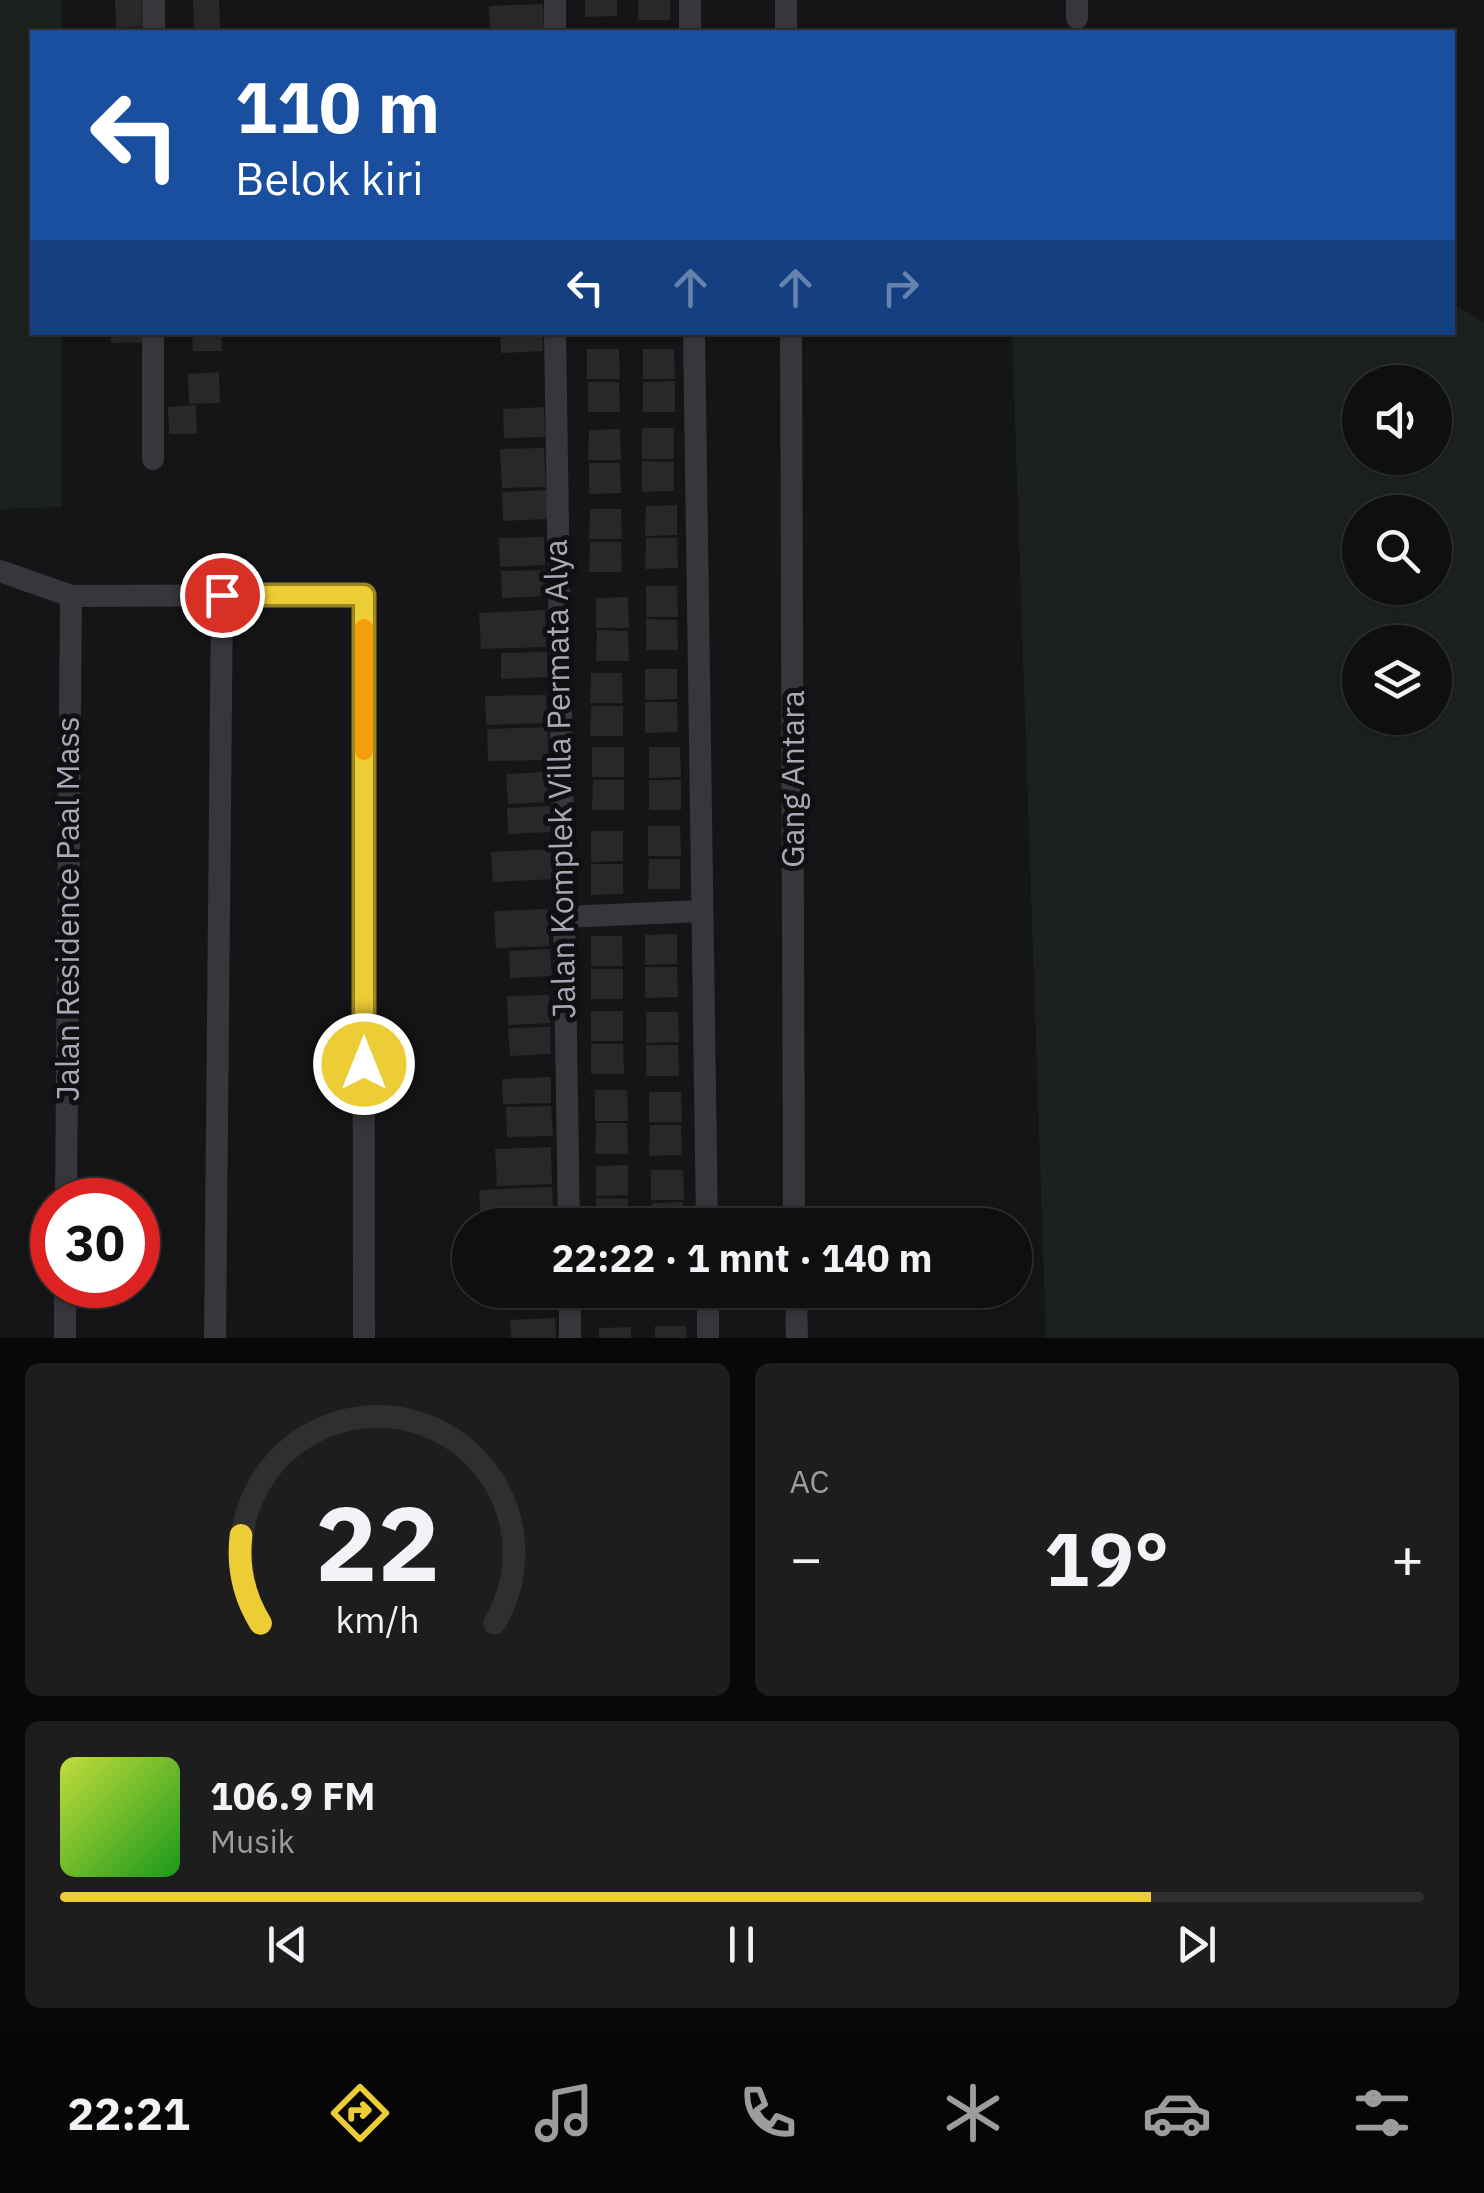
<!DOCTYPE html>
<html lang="id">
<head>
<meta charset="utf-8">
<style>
  body { margin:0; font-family:"IBM Plex Sans",sans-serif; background:#1e1d1e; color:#f1f3f6; height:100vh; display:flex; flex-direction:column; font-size:38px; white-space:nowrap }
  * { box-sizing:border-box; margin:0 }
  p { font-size:32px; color:#9c9c9f }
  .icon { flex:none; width:55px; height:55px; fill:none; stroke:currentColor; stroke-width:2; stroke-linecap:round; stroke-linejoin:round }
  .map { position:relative; height:1338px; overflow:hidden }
  .side { display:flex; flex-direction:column; gap:25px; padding:25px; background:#090809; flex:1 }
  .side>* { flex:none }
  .banner { position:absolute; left:30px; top:30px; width:1425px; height:305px; border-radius:0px; box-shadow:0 2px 8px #0004,0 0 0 2px #302f30; background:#1a4fa0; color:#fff; overflow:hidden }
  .controls { position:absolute; left:1342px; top:365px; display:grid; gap:20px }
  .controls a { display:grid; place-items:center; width:110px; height:110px; border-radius:50%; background:#100f10; box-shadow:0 2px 8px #0004,0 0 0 2px #302f30; font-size:50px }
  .speed { position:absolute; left:30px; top:1178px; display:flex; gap:20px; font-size:50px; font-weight:700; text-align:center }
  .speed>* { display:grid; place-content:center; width:130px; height:130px; border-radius:50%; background:#100f10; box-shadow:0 2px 8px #0004,0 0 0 2px #302f30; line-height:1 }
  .speed .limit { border:15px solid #d22; background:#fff; color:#111 }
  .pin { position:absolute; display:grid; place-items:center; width:85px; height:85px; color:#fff; margin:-42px; border:5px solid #fff; border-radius:50%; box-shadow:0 2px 10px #0007 }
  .me { position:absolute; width:110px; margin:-55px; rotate:0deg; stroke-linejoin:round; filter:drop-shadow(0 0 8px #0008) }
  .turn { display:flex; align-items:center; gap:35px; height:210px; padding:0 40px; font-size:45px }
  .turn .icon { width:130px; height:130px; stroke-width:2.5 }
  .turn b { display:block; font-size:70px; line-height:85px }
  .lanes { display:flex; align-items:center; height:95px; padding:0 40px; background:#0003; justify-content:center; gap:50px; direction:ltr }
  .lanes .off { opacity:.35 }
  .big { font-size:75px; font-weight:800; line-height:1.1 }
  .side .card { flex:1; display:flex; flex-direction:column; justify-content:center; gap:15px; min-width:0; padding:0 35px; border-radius:15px; background:#1e1d1e }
  .side .dial { align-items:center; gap:0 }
  .dial svg { height:260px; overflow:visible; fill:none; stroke:#302f30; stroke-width:7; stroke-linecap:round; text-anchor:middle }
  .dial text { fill:#f1f3f6; stroke:none }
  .song { display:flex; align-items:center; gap:30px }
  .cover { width:120px; height:120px; border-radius:15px; background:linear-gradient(135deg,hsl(70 70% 55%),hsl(120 70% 35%)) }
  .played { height:10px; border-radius:5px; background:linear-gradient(90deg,#edcd35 80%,#302f30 80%) }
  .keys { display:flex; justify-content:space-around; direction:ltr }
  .heat { display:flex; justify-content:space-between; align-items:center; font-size:55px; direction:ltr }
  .side .tiles { flex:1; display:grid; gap:25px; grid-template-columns:1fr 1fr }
  .card:last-child { grid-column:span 2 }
  .trip { position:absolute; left:452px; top:1208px; width:580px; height:100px; border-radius:50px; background:#100f10; box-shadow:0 2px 8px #0004,0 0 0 2px #302f30; font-weight:800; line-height:100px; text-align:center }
  .dock { display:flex; height:160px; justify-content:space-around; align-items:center; background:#060606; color:#9c9c9f }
  .dock .icon { width:70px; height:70px }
  .dock .on { color:#edcd35 }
  .dock b { font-size:45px; color:#f1f3f6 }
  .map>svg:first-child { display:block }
</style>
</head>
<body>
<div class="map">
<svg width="1484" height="1338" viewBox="0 0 1484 1338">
  <rect width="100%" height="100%" fill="#151416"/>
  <path fill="#1b211d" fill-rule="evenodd" d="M 0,0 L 62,0 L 62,32 L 32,32 L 32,332 L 62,333 L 62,507 L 0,509 Z
    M 1453,304 L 1484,322 L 1484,1338 L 1046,1338 L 1012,333 L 1452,332 ZM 1360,382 L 1435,382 L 1435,458 L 1360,458 ZM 1360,512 L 1435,512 L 1435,588 L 1360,588 ZM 1360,642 L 1435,642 L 1435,718 L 1360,718 Z"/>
  <path fill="#28272a" d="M 115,0 L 146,0 L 147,26 L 116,28 Z
    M 193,0 L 219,0 L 220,32 L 194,32 Z
    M 585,0 L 617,0 L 617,16 L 585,17 Z
    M 638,0 L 670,0 L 670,20 L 638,20 Z
    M 543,4 L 544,32 L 490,32 L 489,6 Z
    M 111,332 L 149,332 L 149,342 L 111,343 Z
    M 192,332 L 221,332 L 222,351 L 193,351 Z
    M 500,332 L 542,332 L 543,351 L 501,353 Z
    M 587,349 L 619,349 L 620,379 L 587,379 Z
    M 643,349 L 674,349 L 675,379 L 643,379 Z
    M 219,372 L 220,403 L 189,404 L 188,374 Z
    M 675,381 L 675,412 L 643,412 L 643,382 Z
    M 588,382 L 619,382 L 620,412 L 588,412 Z
    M 196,405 L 197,434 L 169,434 L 168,407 Z
    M 544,407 L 545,437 L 504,438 L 503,409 Z
    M 642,428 L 674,428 L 674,459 L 642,459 Z
    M 620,429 L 621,460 L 588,460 L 589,430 Z
    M 544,448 L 546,487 L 502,488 L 500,449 Z
    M 642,461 L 674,462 L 674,491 L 642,492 Z
    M 589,463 L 620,463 L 621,493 L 589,494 Z
    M 547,490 L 548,519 L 503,521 L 502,492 Z
    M 677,505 L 677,535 L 645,536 L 646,506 Z
    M 590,509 L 621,509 L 622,539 L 589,539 Z
    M 544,537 L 545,565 L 500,567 L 499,538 Z
    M 646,538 L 677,538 L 678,568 L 645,569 Z
    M 590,542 L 621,542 L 622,572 L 589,572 Z
    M 546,570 L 548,596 L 502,598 L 501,571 Z
    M 646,586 L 677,586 L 678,617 L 646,617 Z
    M 628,597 L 629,628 L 596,628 L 596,598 Z
    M 545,610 L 546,647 L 481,649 L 479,613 Z
    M 646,619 L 677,620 L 678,650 L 646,650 Z
    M 597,630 L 628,631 L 629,661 L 596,661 Z
    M 547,652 L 548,677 L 501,679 L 501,653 Z
    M 645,669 L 677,669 L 677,699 L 645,700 Z
    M 591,673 L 622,673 L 623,703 L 590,703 Z
    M 546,695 L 547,723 L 486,725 L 485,696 Z
    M 645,702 L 677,702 L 678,732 L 645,733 Z
    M 591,706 L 623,706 L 623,736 L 590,736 Z
    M 547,727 L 549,760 L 488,761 L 487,729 Z
    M 592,747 L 624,747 L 624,777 L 592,777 Z
    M 649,747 L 680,747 L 681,777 L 649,778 Z
    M 547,772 L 548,802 L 508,804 L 506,774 Z
    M 593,780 L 624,780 L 624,810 L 592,810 Z
    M 649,780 L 681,780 L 681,810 L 649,810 Z
    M 550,806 L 551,832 L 508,834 L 507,808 Z
    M 648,826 L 680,826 L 681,856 L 648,856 Z
    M 591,831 L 623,831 L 623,861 L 591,862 Z
    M 555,849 L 556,879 L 493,882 L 491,852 Z
    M 649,859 L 680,859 L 680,889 L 648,889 Z
    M 591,864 L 623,864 L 623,894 L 591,895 Z
    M 548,909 L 549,946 L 496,948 L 494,911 Z
    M 677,934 L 677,964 L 645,965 L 645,935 Z
    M 591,936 L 622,936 L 623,966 L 591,966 Z
    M 550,949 L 552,976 L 510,978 L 509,951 Z
    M 645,967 L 677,967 L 678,997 L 645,998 Z
    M 591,969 L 623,969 L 623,999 L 591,999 Z
    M 549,995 L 550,1023 L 508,1025 L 507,996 Z
    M 591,1011 L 623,1011 L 623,1041 L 591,1041 Z
    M 646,1012 L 678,1012 L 679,1042 L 646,1043 Z
    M 550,1027 L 551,1054 L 510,1056 L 508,1028 Z
    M 591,1044 L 623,1044 L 624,1074 L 591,1074 Z
    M 646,1045 L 678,1045 L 679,1076 L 646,1076 Z
    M 551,1077 L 551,1103 L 503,1104 L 502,1079 Z
    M 595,1090 L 627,1090 L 628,1121 L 595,1121 Z
    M 649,1092 L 681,1092 L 682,1122 L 649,1122 Z
    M 551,1106 L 553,1136 L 507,1137 L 506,1107 Z
    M 596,1123 L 627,1123 L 628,1154 L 595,1154 Z
    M 650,1125 L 681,1125 L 682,1155 L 649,1156 Z
    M 551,1147 L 552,1184 L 497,1186 L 495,1149 Z
    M 628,1165 L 628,1195 L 596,1196 L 596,1166 Z
    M 651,1170 L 683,1170 L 684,1200 L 651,1200 Z
    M 552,1187 L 554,1225 L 481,1225 L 479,1190 Z
    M 596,1198 L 628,1199 L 628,1225 L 596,1225 Z
    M 683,1202 L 684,1225 L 652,1225 L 652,1203 Z
    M 511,1290 L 551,1290 L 552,1298 L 511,1299 Z
    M 596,1290 L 628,1290 L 629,1310 L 596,1310 Z
    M 653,1290 L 685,1290 L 685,1309 L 653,1310 Z
    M 555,1318 L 556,1338 L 511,1338 L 510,1320 Z
    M 655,1326 L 686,1326 L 687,1338 L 655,1338 Z
    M 631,1327 L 631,1338 L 599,1338 L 599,1328 Z"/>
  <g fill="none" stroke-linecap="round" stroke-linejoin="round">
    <path stroke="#36363b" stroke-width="22" d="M 690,0 L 690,32
      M 786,0 L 786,32
      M 1077,18 L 1077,0
      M 154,32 L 154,0
      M 555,32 L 555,0
      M 555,332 L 569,1225
      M 694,332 L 707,1225
      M 791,332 L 794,1225
      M 153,459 L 153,332
      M 0,571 L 71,596 L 66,1200
      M 71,596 L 363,595 L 364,1338
      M 563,917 L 702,911
      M 570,1290 L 570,1338
      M 708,1290 L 708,1338
      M 796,1290 L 797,1338
      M 65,1338 L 65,1285
      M 215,1338 L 222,595"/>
  </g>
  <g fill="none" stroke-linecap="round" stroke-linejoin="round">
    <defs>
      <path id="route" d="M 222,595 L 364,595 L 364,1064"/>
    </defs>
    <use href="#route" stroke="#9a8522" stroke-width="25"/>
    <use href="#route" stroke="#edcd35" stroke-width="18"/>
    <path stroke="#f59e0b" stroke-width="18" d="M 364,628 L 364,751"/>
  </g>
  <g text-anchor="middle" stroke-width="10" stroke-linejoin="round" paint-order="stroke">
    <g font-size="32" fill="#a7a9b6" stroke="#100f11">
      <text transform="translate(560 779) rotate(-91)" y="11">Jalan Komplek Villa Permata Alya</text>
      <text transform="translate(793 779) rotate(-90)" y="11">Gang Antara</text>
      <text transform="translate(68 909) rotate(-90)" y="11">Jalan Residence Paal Mass</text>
    </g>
  </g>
</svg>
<div class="controls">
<a><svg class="icon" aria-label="sound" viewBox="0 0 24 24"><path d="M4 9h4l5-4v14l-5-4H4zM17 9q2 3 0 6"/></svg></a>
<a><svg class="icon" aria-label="search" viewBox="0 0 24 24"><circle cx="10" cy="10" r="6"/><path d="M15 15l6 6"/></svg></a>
<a><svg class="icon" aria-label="layers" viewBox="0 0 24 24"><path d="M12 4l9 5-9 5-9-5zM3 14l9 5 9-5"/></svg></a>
</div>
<div class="speed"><div class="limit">30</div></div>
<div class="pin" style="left:222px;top:595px;background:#d93025"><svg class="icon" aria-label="arrive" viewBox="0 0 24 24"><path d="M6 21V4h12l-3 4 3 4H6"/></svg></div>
<svg class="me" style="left:364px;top:1064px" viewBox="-20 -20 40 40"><circle r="17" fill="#edcd35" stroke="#fff" stroke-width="3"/><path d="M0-11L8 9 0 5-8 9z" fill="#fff"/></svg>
<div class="trip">22:22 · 1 mnt · 140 m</div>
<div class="banner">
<div class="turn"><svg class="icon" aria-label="left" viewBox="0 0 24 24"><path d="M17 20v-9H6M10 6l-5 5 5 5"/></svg><div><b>110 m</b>Belok kiri</div></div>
<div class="lanes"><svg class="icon" aria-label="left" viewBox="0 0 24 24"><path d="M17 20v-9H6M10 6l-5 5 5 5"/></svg><svg class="icon off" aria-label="ahead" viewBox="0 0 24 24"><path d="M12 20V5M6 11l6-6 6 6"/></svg><svg class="icon off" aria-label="ahead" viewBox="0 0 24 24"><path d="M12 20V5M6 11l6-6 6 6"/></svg><svg class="icon off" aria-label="right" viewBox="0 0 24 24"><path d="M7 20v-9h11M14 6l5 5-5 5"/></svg></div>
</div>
</div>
<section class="side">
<div class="tiles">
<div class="card dial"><svg viewBox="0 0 100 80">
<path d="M14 69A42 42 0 1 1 86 69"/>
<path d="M14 69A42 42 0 0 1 8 42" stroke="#edcd35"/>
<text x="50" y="56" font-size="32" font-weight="700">22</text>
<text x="50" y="72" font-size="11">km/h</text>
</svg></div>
<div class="card"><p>AC</p>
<div class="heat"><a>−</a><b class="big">19°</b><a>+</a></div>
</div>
<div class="card">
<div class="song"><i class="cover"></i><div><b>106.9 FM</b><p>Musik</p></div></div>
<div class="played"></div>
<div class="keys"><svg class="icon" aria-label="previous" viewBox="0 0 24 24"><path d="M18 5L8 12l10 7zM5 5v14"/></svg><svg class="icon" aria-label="pause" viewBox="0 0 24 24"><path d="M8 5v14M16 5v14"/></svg><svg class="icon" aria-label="next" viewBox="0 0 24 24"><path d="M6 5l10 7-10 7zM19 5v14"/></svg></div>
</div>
</div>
</section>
<nav class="dock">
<b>22:21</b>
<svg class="icon on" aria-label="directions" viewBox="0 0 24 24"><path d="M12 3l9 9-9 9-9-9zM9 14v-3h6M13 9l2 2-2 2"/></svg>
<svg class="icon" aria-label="music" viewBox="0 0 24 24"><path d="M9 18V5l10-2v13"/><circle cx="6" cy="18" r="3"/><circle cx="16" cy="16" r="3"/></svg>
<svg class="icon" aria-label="phone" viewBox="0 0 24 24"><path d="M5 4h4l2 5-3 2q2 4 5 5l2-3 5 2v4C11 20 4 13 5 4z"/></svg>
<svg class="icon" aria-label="climate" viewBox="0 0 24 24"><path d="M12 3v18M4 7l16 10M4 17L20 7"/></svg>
<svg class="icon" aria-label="car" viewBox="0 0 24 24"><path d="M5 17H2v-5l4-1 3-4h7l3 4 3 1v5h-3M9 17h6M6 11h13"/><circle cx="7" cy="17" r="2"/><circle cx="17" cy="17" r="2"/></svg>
<svg class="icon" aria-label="filters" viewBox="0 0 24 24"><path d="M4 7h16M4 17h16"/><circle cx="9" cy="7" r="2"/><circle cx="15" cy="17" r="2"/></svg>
</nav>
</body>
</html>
